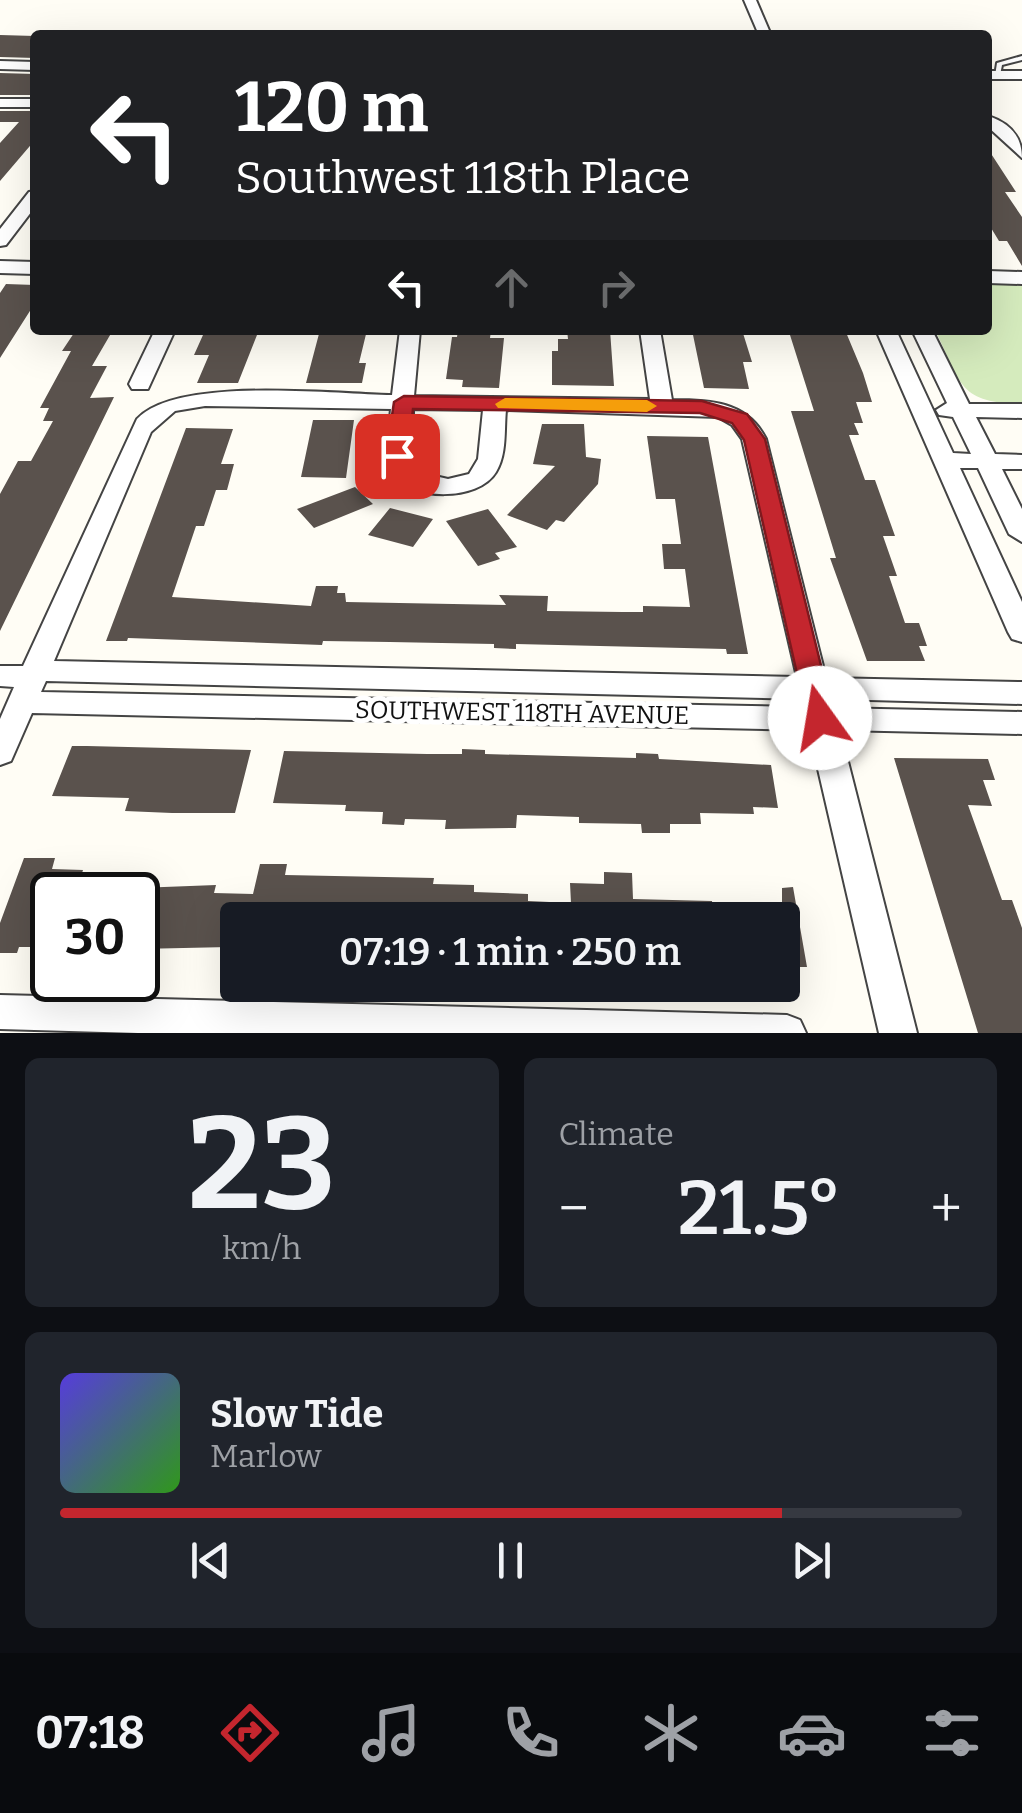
<!DOCTYPE html>
<html lang="en">
<head>
<meta charset="utf-8">
<style>
  body { margin:0; font-family:Bitter,serif; background:#20242c; color:#f1f3f6; height:100vh; display:flex; flex-direction:column; font-size:38px; white-space:nowrap }
  * { box-sizing:border-box; margin:0 }
  p { font-size:32px; color:#9ea1a6 }
  .icon { flex:none; width:55px; height:55px; fill:none; stroke:currentColor; stroke-width:2; stroke-linecap:round; stroke-linejoin:round }
  .map { position:relative; height:1033px; overflow:hidden }
  .drawer { display:flex; flex-direction:column; gap:25px; padding:25px; background:#0d0f14; flex:1 }
  .drawer>* { flex:none }
  .hud { position:absolute; left:30px; top:30px; width:962px; height:305px; border-radius:10px; box-shadow:0 10px 40px #0002; background:#202124; color:#fff; overflow:hidden }
  .speed { position:absolute; left:30px; top:872px; display:flex; gap:20px; font-size:50px; font-weight:700; text-align:center }
  .speed>* { display:grid; place-content:center; width:130px; height:130px; border-radius:50%; background:#171b24; box-shadow:0 10px 40px #0002; line-height:1 }
  .speed .limit { border:5px solid #111; border-radius:15px; background:#fff; color:#111 }
  .pin { position:absolute; display:grid; place-items:center; width:85px; height:85px; color:#fff; margin:-42px; border-radius:20px; box-shadow:0 5px 15px #0006 }
  .me { position:absolute; width:110px; margin:-55px; rotate:347deg; stroke-linejoin:round; filter:drop-shadow(0 0 8px #0008) }
  .turn { display:flex; align-items:center; gap:35px; height:210px; padding:0 40px; font-size:45px }
  .turn .icon { width:130px; height:130px; stroke-width:2.5 }
  .turn b { display:block; font-size:70px; line-height:85px }
  .lanes { display:flex; align-items:center; height:95px; padding:0 40px; background:#0003; justify-content:center; gap:50px; direction:ltr }
  .lanes .off { opacity:.35 }
  .big { font-size:75px; font-weight:600; line-height:1.1 }
  .drawer .card { flex:1; display:flex; flex-direction:column; justify-content:center; gap:15px; min-width:0; padding:0 35px; border-radius:15px; background:#20242c }
  .drawer .dial { align-items:center; gap:0 }
  .dial b { font-size:130px; line-height:1 }
  .song { display:flex; align-items:center; gap:30px }
  .cover { width:120px; height:120px; border-radius:15px; background:linear-gradient(135deg,hsl(250 70% 55%),hsl(110 70% 35%)) }
  .played { height:10px; border-radius:5px; background:linear-gradient(90deg,#c4262e 80%,#363941 80%) }
  .keys { display:flex; justify-content:space-around; direction:ltr }
  .heat { display:flex; justify-content:space-between; align-items:center; font-size:55px; direction:ltr }
  .drawer .tiles { flex:1; display:grid; gap:25px; grid-template-columns:1fr 1fr }
  .card:last-child { grid-column:span 2 }
  .trip { position:absolute; left:220px; top:902px; width:580px; height:100px; border-radius:10px; background:#171b24; box-shadow:0 10px 40px #0002; font-weight:600; line-height:100px; text-align:center }
  .tab-bar { display:flex; height:160px; justify-content:space-around; align-items:center; background:#090b0e; color:#9ea1a6 }
  .tab-bar .icon { width:70px; height:70px }
  .tab-bar .on { color:#c4262e }
  .tab-bar b { font-size:45px; color:#f1f3f6 }
  .map>svg:first-child { display:block }
</style>
</head>
<body>
<div class="map">
<svg width="1022" height="1033" viewBox="0 0 1022 1033">
  <rect width="100%" height="100%" fill="#fffdf5"/>
  <path fill="#d5ebbd" d="M 988,280 L 1022,280 L 1022,404 C 957,403 961,382 935,330 L 988,330 Z"/>
  <path fill="#5a524d" d="M 0,35 L 35,36 L 35,58 L 0,57 Z
    M 0,73 L 35,74 L 35,95 L 0,95 Z
    M 0,111 L 35,111 L 35,140 L 0,181 L 0,143 L 19,122 L 0,122 Z
    M 988,149 L 1016,192 L 1005,192 L 1022,217 L 1022,266 L 1007,241 L 999,241 L 988,223 Z
    M 6,284 L 35,285 L 35,303 L 0,358 L 0,293 Z
    M 76,330 L 113,330 L 92,366 L 107,366 L 90,398 L 114,397 L 0,631 L 0,494 L 18,461 L 31,461 L 53,421 L 43,421 L 49,408 L 40,408 L 71,351 L 62,351 Z
    M 320,330 L 367,330 L 359,363 L 366,363 L 362,383 L 306,383 Z
    M 458,330 L 491,330 L 490,338 L 504,338 L 499,388 L 462,387 L 463,380 L 446,379 L 452,337 L 457,337 Z
    M 567,330 L 610,330 L 614,386 L 552,385 L 552,351 L 558,351 L 558,339 L 568,339 Z
    M 692,330 L 742,330 L 752,362 L 743,362 L 749,389 L 704,388 Z
    M 792,330 L 845,330 L 863,373 L 872,402 L 856,402 L 863,423 L 854,423 L 859,435 L 849,435 L 865,480 L 875,480 L 895,536 L 883,536 L 897,576 L 889,576 L 905,623 L 919,623 L 927,646 L 919,646 L 925,661 L 867,661 L 830,558 L 836,558 L 791,411 L 814,411 L 790,335 L 794,335 Z
    M 203,335 L 257,335 L 238,383 L 197,383 L 209,355 L 194,355 Z
    M 313,420 L 354,420 L 346,478 L 301,477 Z
    M 542,424 L 584,424 L 586,457 L 601,459 L 598,484 L 564,522 L 556,520 L 547,530 L 507,515 L 555,466 L 533,464 Z
    M 186,428 L 233,429 L 221,464 L 234,464 L 227,490 L 216,490 L 204,526 L 196,526 L 172,597 L 311,606 L 316,586 L 338,586 L 337,593 L 345,593 L 346,602 L 506,605 L 499,595 L 548,596 L 547,611 L 622,612 L 643,612 L 643,606 L 690,607 L 685,569 L 664,569 L 662,544 L 681,544 L 675,499 L 656,499 L 647,436 L 708,437 L 748,654 L 727,654 L 726,649 L 516,644 L 516,649 L 494,648 L 494,644 L 390,642 L 323,641 L 322,645 L 128,638 L 127,641 L 106,641 Z
    M 355,487 L 373,504 L 314,528 L 297,509 Z
    M 390,508 L 433,519 L 413,547 L 368,535 Z
    M 488,509 L 517,547 L 495,553 L 500,559 L 478,566 L 446,521 Z
    M 72,746 L 87,746 L 251,750 L 235,813 L 172,813 L 125,811 L 129,798 L 52,796 Z
    M 462,749 L 485,750 L 485,754 L 636,758 L 636,753 L 658,754 L 659,759 L 771,765 L 778,808 L 753,807 L 754,814 L 700,813 L 701,824 L 670,824 L 670,833 L 642,833 L 641,824 L 579,823 L 579,817 L 517,815 L 516,828 L 445,829 L 446,820 L 405,819 L 404,825 L 382,824 L 383,812 L 345,811 L 346,805 L 273,803 L 284,751 L 427,754 L 462,754 Z
    M 894,758 L 988,759 L 995,780 L 983,780 L 992,806 L 968,805 L 1002,900 L 1012,900 L 1022,928 L 1022,1033 L 978,1033 Z
    M 24,858 L 55,858 L 52,869 L 83,870 L 75,895 L 52,895 L 52,947 L 19,947 L 17,953 L 0,953 L 0,923 Z
    M 260,864 L 287,864 L 285,875 L 434,878 L 433,884 L 474,885 L 474,892 L 528,894 L 528,901 L 571,903 L 570,883 L 604,884 L 604,872 L 632,873 L 633,899 L 712,901 L 714,920 L 235,920 L 229,947 L 138,949 L 138,888 L 216,885 L 214,893 L 253,894 Z
    M 793,887 L 807,967 L 782,967 L 782,888 Z"/>
  <g fill="none" stroke-linecap="round" stroke-linejoin="round">
    <defs>
      <path id="service" d="M 1022,56 L 1022,60 L 1002,65 L 1000,75 L 995,76 L 997,63 Z"/>
      <path id="minor" d="M 744,0 L 756,0 L 771,35 L 759,35 Z
        M 0,61 L 35,62 L 35,70 L 0,69 Z
        M 988,71 L 1022,71 L 1022,79 L 988,79 Z
        M 0,99 L 35,99 L 35,107 L 0,107 Z
        M 988,116 C 1009,123 1022,135 1022,158 L 988,127 Z
        M 35,191 L 35,207 L 6,245 L 0,246 L 0,229 L 29,192 Z
        M 0,261 L 35,262 L 35,274 L 0,273 Z
        M 988,271 L 1022,272 L 1022,284 L 988,283 Z
        M 155,330 L 175,330 L 148,389 L 132,389 L 129,384 Z
        M 400,330 L 420,330 L 414,396 L 650,399 L 640,330 L 660,330 L 672,400 C 709,400 747,401 766,439 L 826,678 L 1022,682 L 1022,704 L 832,699 L 834,708 L 1022,712 L 1022,734 L 840,730 L 917,1033 L 879,1033 L 809,730 L 32,713 L 11,761 L 0,765 L 0,719 L 14,687 L 0,686 L 0,666 L 23,666 L 137,419 C 177,376 333,394 392,395 ZM 205,406 L 391,409 L 387,449 L 390,475 C 411,500 478,502 496,472 C 507,454 504,430 506,410 L 718,417 L 732,425 L 742,439 L 797,677 L 54,661 L 151,432 L 175,411 ZM 413,409 L 483,410 L 478,459 L 469,474 L 448,479 L 413,471 ZM 46,681 L 802,699 L 804,707 L 41,692 Z
        M 876,330 L 896,330 L 953,453 L 971,454 L 953,417 L 939,415 L 936,410 L 947,403 L 912,330 L 932,330 L 969,404 L 1022,404 L 1022,418 L 976,417 L 995,454 L 1022,455 L 1022,469 L 1002,469 L 1022,509 L 1022,542 L 1009,534 L 978,468 L 960,468 L 1022,602 L 1022,642 L 1012,639 L 1008,632 Z
        M 0,995 L 787,1015 L 800,1020 L 806,1033 L 138,1033 L 0,1029 Z"/>
    </defs>
    <use href="#service" stroke="#444" stroke-width="4"/>
    <use href="#minor" stroke="#444" stroke-width="4"/>
    <use href="#service" fill="#fff" fill-rule="evenodd"/>
    <use href="#minor" fill="#fff" fill-rule="evenodd"/>
  </g>
  <path fill="#c4262e" stroke="#7f191e" stroke-width="2.5" d="M 404,396 L 702,401 L 747,414 L 765,439 L 834,718 L 830,726 L 811,726 L 807,718 L 744,440 L 732,423 L 700,413 L 413,409 L 408,456 L 397,463 L 386,456 L 394,402 Z"/>
  <path fill="#f59e0b" d="M 505,398 L 647,400 L 657,406 L 647,412 L 498,408 L 495,404 Z"/>
  <g text-anchor="middle" stroke-width="10" stroke-linejoin="round" paint-order="stroke">
    <g font-size="25" fill="#111" stroke="#fff">
      <text transform="translate(522 712) rotate(1)" y="9">SOUTHWEST 118TH AVENUE</text>
    </g>
  </g>
</svg>
<div class="speed"><div class="limit">30</div></div>
<div class="pin" style="left:397px;top:456px;background:#d93025"><svg class="icon" aria-label="arrive" viewBox="0 0 24 24"><path d="M6 21V4h12l-3 4 3 4H6"/></svg></div>
<svg class="me" style="left:820px;top:718px" viewBox="-20 -20 40 40"><circle r="19" fill="#fff"/><path d="M0-13L10 11 0 6-10 11z" fill="#c4262e"/></svg>
<div class="trip">07:19 · 1 min · 250 m</div>
<div class="hud">
<div class="turn"><svg class="icon" aria-label="left" viewBox="0 0 24 24"><path d="M17 20v-9H6M10 6l-5 5 5 5"/></svg><div><b>120 m</b>Southwest 118th Place</div></div>
<div class="lanes"><svg class="icon" aria-label="left" viewBox="0 0 24 24"><path d="M17 20v-9H6M10 6l-5 5 5 5"/></svg><svg class="icon off" aria-label="ahead" viewBox="0 0 24 24"><path d="M12 20V5M6 11l6-6 6 6"/></svg><svg class="icon off" aria-label="right" viewBox="0 0 24 24"><path d="M7 20v-9h11M14 6l5 5-5 5"/></svg></div>
</div>
</div>
<section class="drawer">
<div class="tiles">
<div class="card dial"><b>23</b><p>km/h</p></div>
<div class="card"><p>Climate</p>
<div class="heat"><a>−</a><b class="big">21.5°</b><a>+</a></div>
</div>
<div class="card">
<div class="song"><i class="cover"></i><div><b>Slow Tide</b><p>Marlow</p></div></div>
<div class="played"></div>
<div class="keys"><svg class="icon" aria-label="previous" viewBox="0 0 24 24"><path d="M18 5L8 12l10 7zM5 5v14"/></svg><svg class="icon" aria-label="pause" viewBox="0 0 24 24"><path d="M8 5v14M16 5v14"/></svg><svg class="icon" aria-label="next" viewBox="0 0 24 24"><path d="M6 5l10 7-10 7zM19 5v14"/></svg></div>
</div>
</div>
</section>
<nav class="tab-bar">
<b>07:18</b>
<svg class="icon on" aria-label="directions" viewBox="0 0 24 24"><path d="M12 3l9 9-9 9-9-9zM9 14v-3h6M13 9l2 2-2 2"/></svg>
<svg class="icon" aria-label="music" viewBox="0 0 24 24"><path d="M9 18V5l10-2v13"/><circle cx="6" cy="18" r="3"/><circle cx="16" cy="16" r="3"/></svg>
<svg class="icon" aria-label="phone" viewBox="0 0 24 24"><path d="M5 4h4l2 5-3 2q2 4 5 5l2-3 5 2v4C11 20 4 13 5 4z"/></svg>
<svg class="icon" aria-label="climate" viewBox="0 0 24 24"><path d="M12 3v18M4 7l16 10M4 17L20 7"/></svg>
<svg class="icon" aria-label="car" viewBox="0 0 24 24"><path d="M5 17H2v-5l4-1 3-4h7l3 4 3 1v5h-3M9 17h6M6 11h13"/><circle cx="7" cy="17" r="2"/><circle cx="17" cy="17" r="2"/></svg>
<svg class="icon" aria-label="filters" viewBox="0 0 24 24"><path d="M4 7h16M4 17h16"/><circle cx="9" cy="7" r="2"/><circle cx="15" cy="17" r="2"/></svg>
</nav>
</body>
</html>
